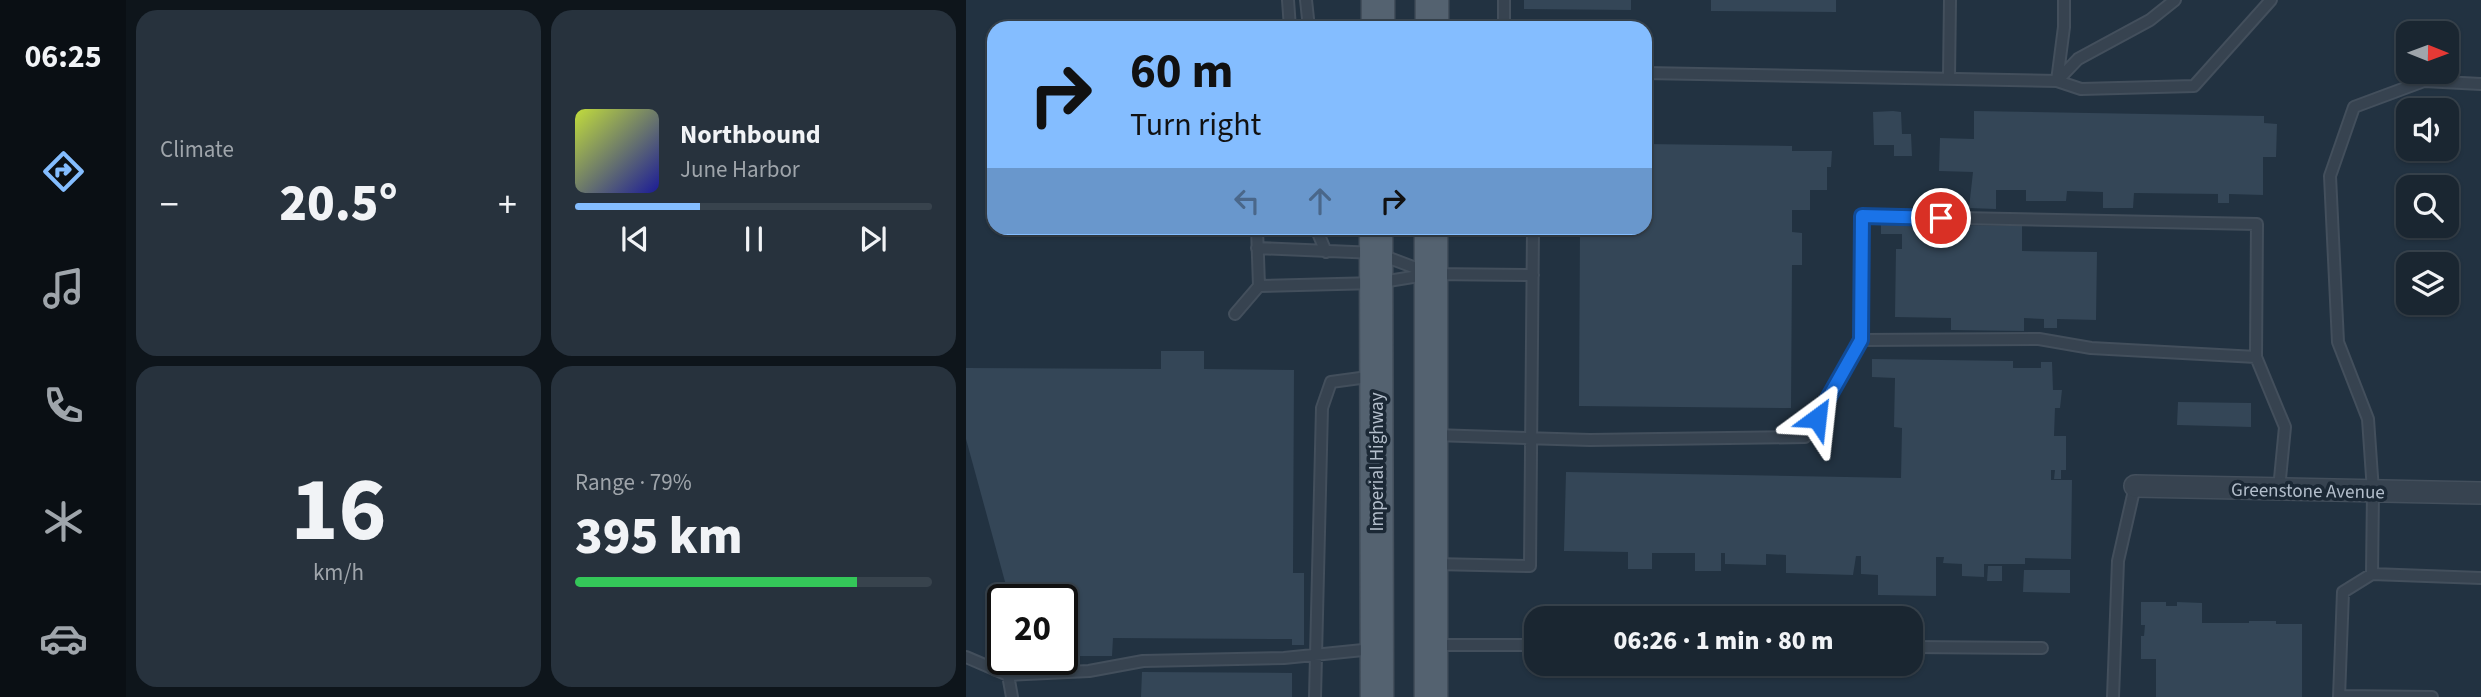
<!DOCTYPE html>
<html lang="en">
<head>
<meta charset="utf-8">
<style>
  body { margin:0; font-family:"Source Sans 3",sans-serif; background:#27323d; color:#f1f3f6; height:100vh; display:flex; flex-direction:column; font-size:26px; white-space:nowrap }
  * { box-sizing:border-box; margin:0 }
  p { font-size:23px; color:#9fa5ab }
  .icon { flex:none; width:38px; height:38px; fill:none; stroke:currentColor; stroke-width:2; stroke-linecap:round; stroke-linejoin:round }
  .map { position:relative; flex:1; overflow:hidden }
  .drawer { display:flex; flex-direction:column; gap:10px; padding:10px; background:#0e151b; width:840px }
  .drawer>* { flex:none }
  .top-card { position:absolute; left:21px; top:21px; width:665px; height:214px; border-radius:21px; box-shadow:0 2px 5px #0004,0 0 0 2px #38434d; background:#84bdff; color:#111; overflow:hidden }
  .needle { width:46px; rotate:91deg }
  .tools { position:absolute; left:1430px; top:21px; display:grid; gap:14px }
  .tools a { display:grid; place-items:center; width:63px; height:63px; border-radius:14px; background:#1a2631; box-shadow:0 2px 5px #0004,0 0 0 2px #38434d; font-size:35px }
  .speed { position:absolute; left:21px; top:584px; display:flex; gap:14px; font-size:35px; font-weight:700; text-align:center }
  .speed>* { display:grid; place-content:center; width:91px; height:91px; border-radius:50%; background:#1a2631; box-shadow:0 2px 5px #0004,0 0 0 2px #38434d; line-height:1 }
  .speed .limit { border:4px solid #111; border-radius:10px; background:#fff; color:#111 }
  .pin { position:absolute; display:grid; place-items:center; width:60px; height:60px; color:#fff; margin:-30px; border:4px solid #fff; border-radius:50%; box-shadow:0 2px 7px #0007 }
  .me { position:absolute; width:77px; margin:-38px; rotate:30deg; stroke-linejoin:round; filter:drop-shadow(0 0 5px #0008) }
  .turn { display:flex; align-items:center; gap:24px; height:147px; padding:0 28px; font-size:32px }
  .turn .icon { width:91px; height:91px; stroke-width:2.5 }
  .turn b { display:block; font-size:49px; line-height:60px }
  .lanes { display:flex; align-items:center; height:66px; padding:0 28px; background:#0003; justify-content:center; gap:35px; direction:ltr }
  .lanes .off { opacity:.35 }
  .big { font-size:52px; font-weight:800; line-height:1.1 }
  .drawer .tile { flex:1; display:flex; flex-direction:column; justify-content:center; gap:10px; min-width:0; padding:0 24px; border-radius:21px; background:#27323d }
  .drawer .dial { align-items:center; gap:0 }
  .dial b { font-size:91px; line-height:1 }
  .song { display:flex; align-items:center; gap:21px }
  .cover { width:84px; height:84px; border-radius:10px; background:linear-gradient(135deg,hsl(70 70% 55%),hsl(240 70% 35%)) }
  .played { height:7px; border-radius:4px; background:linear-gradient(90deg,#84bdff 35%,#38434d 35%) }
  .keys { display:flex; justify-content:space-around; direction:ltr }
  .heat { display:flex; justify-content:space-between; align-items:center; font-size:38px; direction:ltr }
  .charge { height:10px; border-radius:5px; background:linear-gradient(90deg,#34c759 79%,#38434d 0) }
  .drawer .tiles { flex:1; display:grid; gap:10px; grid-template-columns:repeat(2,1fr) }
  .trip { position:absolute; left:558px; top:606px; width:399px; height:70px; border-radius:21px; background:#1a2631; box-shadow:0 2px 5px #0004,0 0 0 2px #38434d; font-weight:800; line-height:70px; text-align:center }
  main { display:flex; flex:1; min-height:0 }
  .dock { display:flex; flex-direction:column; width:126px; justify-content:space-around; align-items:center; background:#0a0f14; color:#9fa5ab }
  .dock .icon { width:49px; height:49px }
  .dock .on { color:#84bdff }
  .dock b { font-size:32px; color:#f1f3f6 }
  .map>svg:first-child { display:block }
</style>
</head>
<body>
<main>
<nav class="dock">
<b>06:25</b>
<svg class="icon on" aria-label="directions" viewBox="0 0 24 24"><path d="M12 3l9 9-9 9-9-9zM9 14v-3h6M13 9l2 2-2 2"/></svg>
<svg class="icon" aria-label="music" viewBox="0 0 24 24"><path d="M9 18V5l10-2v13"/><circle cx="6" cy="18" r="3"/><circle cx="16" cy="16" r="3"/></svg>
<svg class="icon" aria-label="phone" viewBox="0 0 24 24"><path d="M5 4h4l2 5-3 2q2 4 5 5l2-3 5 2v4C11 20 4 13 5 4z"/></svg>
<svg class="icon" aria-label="climate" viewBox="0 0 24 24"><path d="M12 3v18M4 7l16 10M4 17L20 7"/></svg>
<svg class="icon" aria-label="car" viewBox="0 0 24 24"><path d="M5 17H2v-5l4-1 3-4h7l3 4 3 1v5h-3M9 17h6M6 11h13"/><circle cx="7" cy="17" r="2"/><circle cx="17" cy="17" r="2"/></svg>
</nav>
<section class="drawer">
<div class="tiles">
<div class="tile"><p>Climate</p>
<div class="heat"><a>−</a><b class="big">20.5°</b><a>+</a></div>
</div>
<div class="tile">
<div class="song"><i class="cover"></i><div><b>Northbound</b><p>June Harbor</p></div></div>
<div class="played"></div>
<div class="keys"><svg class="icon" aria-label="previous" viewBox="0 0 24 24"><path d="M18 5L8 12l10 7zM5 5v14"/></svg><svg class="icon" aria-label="pause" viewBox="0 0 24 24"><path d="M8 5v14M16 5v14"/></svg><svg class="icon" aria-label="next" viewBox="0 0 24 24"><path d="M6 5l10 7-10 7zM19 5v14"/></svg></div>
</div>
<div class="tile dial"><b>16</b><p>km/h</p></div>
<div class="tile"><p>Range · 79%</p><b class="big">395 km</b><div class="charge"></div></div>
</div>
</section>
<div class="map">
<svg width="1515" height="697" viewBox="0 0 1515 697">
  <rect width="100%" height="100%" fill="#223241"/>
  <path fill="#344657" d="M 558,0 L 665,0 L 665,10 L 558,9 Z
    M 745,0 L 870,0 L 870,12 L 745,11 Z
    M 927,111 L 935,112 L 936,134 L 945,134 L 946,156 L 928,156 L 928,145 L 908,145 L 907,112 Z
    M 1008,111 L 1298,116 L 1298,123 L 1311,124 L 1310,157 L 1297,157 L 1297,195 L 1263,194 L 1263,203 L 1252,203 L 1252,194 L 1168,193 L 1167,208 L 1137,208 L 1137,192 L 1101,191 L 1100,201 L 1060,201 L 1060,190 L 1030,190 L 1030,209 L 1003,208 L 1007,172 L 973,171 L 974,138 L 1008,139 Z
    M 679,144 L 826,146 L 826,151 L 866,151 L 865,167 L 861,167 L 861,190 L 844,190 L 844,210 L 826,210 L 826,232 L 836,233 L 836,265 L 826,265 L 825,408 L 613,406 L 614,228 L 679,228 Z
    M 915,224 L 1056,226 L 1056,251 L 1131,252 L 1130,320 L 1091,319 L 1091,328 L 1078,328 L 1078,319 L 1058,318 L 1058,331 L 985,330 L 985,318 L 929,317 L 930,249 L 936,249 L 936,234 L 915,234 Z
    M 195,351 L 238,351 L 238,369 L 328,370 L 327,573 L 338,573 L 338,645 L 326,645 L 326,639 L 147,638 L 146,656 L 96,656 L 96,600 L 44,600 L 0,439 L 0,368 L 195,369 Z
    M 906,359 L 1047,361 L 1047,368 L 1075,368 L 1075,362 L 1086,362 L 1087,390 L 1096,390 L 1094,408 L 1089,408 L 1088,436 L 1100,436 L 1100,470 L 1095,470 L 1095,479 L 1088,479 L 1089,470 L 1085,470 L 1085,480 L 1106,480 L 1105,559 L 1059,558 L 1059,564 L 1018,564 L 1018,577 L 996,576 L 996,564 L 977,563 L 978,557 L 970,557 L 970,596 L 912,595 L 912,575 L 895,574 L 895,556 L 890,556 L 887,575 L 820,573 L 820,555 L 800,554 L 800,565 L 759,564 L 759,553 L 755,553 L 755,571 L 729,571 L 729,553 L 686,553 L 686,569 L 662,569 L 662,552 L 598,551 L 600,472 L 935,478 L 936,428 L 928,427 L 929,378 L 906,377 Z
    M 1212,402 L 1285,403 L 1285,427 L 1211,425 Z
    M 1022,566 L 1036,566 L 1036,581 L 1021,581 Z
    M 1058,570 L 1104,570 L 1104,593 L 1057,592 Z
    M 1175,602 L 1200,602 L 1200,606 L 1211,606 L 1211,602 L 1236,603 L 1236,623 L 1283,623 L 1283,621 L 1310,621 L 1310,624 L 1336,624 L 1336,697 L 1190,697 L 1190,659 L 1175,659 L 1175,636 L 1178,636 L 1179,625 L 1175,625 Z
    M 176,672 L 326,673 L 326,697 L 175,697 Z"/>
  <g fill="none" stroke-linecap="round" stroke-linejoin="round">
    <defs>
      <path id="service" d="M 322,0 L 324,28
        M 340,0 L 343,28
        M 538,0 L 538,28
        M 679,73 L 1091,81 L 1115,89 L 1228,86 L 1305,0
        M 983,78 L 984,0
        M 1091,81 L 1112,59 L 1184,20 L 1209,0
        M 1091,81 L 1098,27 L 1098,0
        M 350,228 L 360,252
        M 291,248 L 410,253 L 463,273
        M 293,286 L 410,283 L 465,274 L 567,275
        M 269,314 L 293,286 L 291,228
        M 1290,357 L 1125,348 L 1073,339 L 895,340 L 896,216 L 1291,224 L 1290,357 L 1319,427 L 1313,489
        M 468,435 L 624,440 L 839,437 L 895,340
        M 468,564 L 564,566 L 567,228
        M 1406,574 L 1407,491 L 1402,419 L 1372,342 L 1364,176 L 1388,107 L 1458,81 L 1515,84
        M 467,645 L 570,645
        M 945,647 L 1076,648
        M 0,657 L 42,675
        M 1373,696 L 1466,697
        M 46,697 L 42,675 L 123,671 L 177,661 L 318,658 L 407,649
        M 349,697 L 356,408 L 365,382 L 409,376
        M 1147,697 L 1152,561 L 1169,486
        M 1373,697 L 1377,592 L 1406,574 L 1515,578"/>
      <path id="minor" d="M 1169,486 L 1515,493"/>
      <path id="primary" d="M 412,28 L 412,0
        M 466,28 L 466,0
        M 410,228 L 411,697
        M 465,697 L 465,228"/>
    </defs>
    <use href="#service" stroke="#434f5c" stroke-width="14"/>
    <use href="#minor" stroke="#434f5c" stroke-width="24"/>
    <use href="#primary" stroke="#434f5c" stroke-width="35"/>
    <use href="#service" stroke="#374350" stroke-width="10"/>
    <use href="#minor" stroke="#374350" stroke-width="21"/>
    <use href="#primary" stroke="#546270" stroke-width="32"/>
  </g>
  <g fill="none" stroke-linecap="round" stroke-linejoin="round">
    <defs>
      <path id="route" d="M 851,418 L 895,340 L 896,216 L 975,218"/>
    </defs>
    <use href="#route" stroke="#114b97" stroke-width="18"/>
    <use href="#route" stroke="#1a73e8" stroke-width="12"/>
  </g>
  <g text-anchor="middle" stroke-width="7" stroke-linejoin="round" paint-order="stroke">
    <g font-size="19" fill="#b3becb" stroke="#1b2835">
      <text transform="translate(410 462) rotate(-90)" y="7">Imperial Highway</text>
      <text transform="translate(1342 490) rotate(1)" y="7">Greenstone Avenue</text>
    </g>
  </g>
</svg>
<div class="tools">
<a><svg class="needle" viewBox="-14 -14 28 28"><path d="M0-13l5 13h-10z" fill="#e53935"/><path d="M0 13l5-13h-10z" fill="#9fa5ab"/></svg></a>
<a><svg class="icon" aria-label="sound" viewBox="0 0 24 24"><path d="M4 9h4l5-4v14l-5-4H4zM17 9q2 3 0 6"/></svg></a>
<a><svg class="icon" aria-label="search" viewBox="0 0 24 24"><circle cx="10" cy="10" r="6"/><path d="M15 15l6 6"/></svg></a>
<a><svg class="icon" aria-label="layers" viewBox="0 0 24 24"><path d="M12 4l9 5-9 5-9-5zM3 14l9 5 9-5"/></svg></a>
</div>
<div class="speed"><div class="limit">20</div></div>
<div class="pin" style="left:975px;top:218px;background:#d93025"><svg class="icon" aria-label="arrive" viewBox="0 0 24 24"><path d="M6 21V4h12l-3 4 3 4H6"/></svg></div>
<svg class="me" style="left:851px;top:418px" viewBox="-20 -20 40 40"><path d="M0-17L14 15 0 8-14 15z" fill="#1a73e8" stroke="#fff" stroke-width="4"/></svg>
<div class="trip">06:26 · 1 min · 80 m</div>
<div class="top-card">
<div class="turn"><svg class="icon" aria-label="right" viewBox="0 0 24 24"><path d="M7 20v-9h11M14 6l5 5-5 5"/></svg><div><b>60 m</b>Turn right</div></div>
<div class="lanes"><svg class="icon off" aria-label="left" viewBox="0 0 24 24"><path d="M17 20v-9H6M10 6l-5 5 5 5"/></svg><svg class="icon off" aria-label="ahead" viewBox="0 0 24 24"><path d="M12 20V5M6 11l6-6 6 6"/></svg><svg class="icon" aria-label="right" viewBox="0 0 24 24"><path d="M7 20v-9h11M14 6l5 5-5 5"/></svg></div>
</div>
</div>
</main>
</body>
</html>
